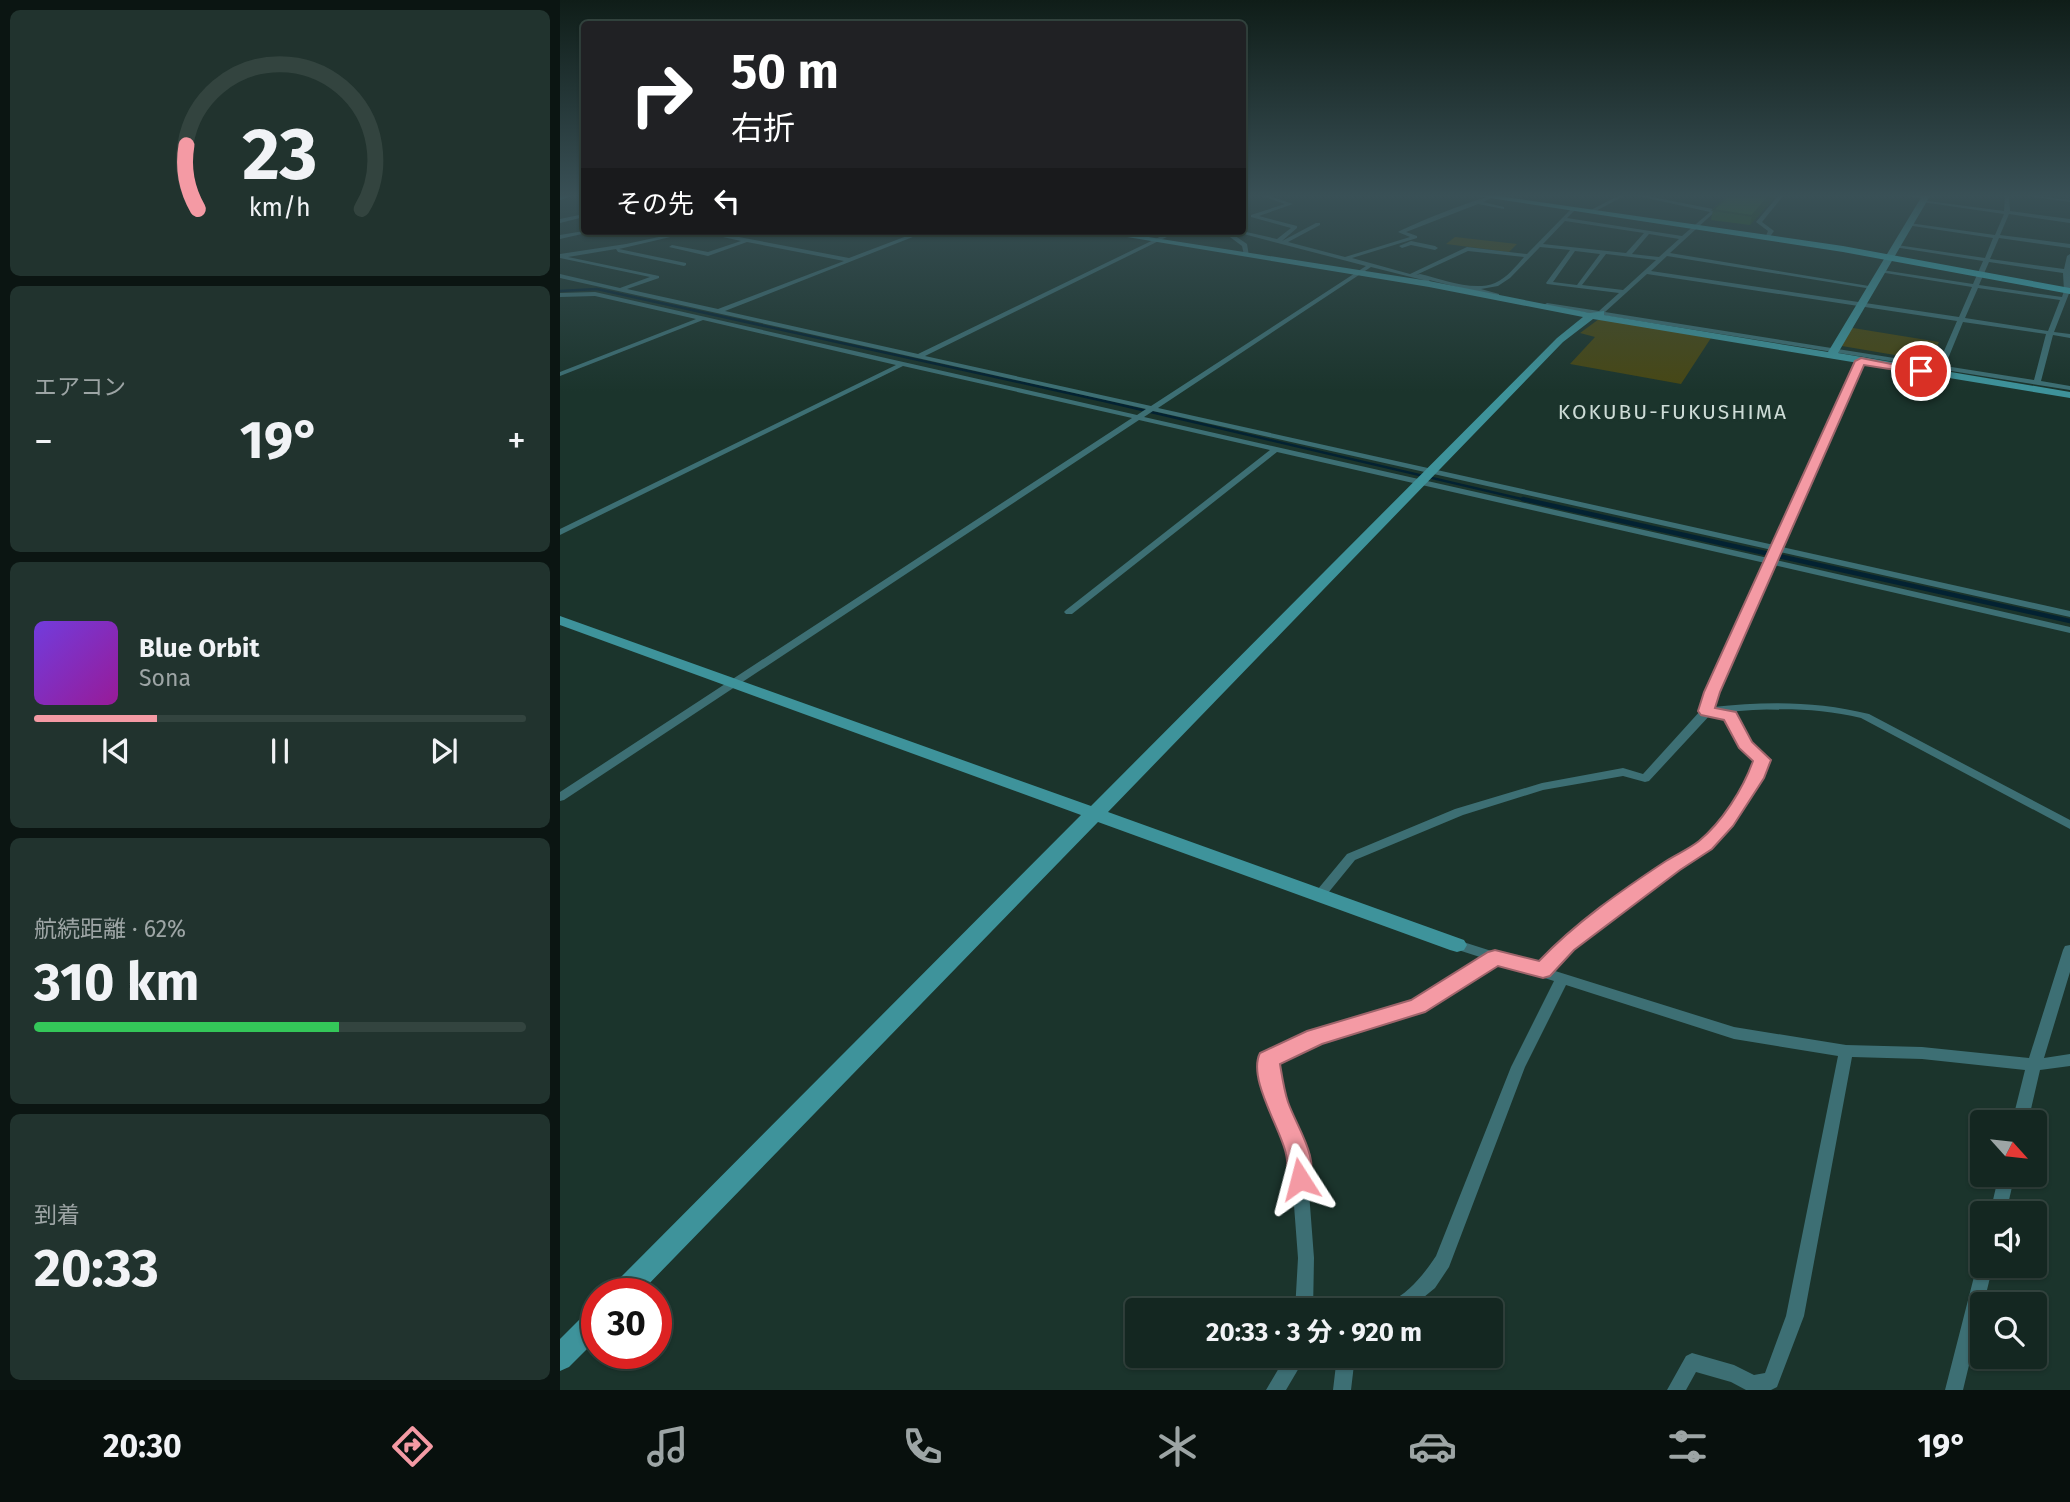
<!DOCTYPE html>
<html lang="ja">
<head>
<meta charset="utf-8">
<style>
  body { margin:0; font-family:"Fira Sans","Noto Sans JP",sans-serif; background:#21332e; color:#f1f3f6; height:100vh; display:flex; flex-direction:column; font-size:26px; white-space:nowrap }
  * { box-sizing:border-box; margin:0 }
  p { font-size:23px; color:#9da5a5 }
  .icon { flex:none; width:38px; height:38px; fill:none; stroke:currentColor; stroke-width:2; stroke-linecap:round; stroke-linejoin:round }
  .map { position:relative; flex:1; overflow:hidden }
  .details { display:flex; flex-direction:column; gap:10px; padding:10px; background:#0b1512; width:560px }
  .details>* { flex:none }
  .hud { position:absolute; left:21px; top:21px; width:665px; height:214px; border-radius:7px; box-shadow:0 2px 5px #0004,0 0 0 2px #33443f; background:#202124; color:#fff; overflow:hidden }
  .needle { width:46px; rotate:117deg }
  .tools { position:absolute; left:1410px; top:1110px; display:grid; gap:14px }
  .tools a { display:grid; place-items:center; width:77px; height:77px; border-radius:7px; background:#142721; box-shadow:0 2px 5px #0004,0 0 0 2px #33443f; font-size:35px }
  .speed { position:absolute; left:21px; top:1278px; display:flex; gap:14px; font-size:35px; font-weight:700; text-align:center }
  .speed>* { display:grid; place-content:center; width:91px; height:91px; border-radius:50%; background:#142721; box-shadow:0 2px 5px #0004,0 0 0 2px #33443f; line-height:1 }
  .speed .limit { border:10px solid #d22; background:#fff; color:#111 }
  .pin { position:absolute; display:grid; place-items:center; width:60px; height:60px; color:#fff; margin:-30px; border:4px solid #fff; border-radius:50%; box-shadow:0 2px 7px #0007 }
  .me { position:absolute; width:77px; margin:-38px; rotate:351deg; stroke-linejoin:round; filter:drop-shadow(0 0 5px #0008) }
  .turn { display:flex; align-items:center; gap:24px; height:147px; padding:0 35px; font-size:32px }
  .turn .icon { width:91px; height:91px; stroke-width:2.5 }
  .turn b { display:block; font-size:49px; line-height:60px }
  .then { display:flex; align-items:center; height:66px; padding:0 35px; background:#0003; gap:14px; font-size:26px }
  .big { font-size:52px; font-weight:700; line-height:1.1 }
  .details .tile { flex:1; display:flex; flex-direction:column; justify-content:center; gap:10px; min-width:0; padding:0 24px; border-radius:10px; background:#21332e }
  .details .dial { align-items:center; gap:0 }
  .dial svg { height:182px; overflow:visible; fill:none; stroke:#33443f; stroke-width:7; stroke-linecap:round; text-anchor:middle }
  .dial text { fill:#f1f3f6; stroke:none }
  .song { display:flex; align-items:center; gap:21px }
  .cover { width:84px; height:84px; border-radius:10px; background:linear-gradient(135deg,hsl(260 70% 55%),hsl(300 70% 35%)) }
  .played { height:7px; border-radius:4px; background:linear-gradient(90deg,#f49aa4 25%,#33443f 25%) }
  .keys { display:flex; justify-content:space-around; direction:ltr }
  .heat { display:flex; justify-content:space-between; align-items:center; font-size:38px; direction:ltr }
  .charge { height:10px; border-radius:5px; background:linear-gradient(90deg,#34c759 62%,#33443f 0) }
  .trip { position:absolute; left:565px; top:1298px; width:378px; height:70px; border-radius:7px; background:#142721; box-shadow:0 2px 5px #0004,0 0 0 2px #33443f; font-weight:700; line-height:70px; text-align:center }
  .dock { display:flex; height:112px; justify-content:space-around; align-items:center; background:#08100d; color:#9da5a5 }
  .dock .icon { width:49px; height:49px }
  .dock .on { color:#f49aa4 }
  .dock b { font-size:32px; color:#f1f3f6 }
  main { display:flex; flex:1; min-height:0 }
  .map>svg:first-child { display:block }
</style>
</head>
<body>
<main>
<section class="details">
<div class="tile dial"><svg viewBox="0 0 100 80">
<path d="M14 69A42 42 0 1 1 86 69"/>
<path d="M14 69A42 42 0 0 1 9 41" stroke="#f49aa4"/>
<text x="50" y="56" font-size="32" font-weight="700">23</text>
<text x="50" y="72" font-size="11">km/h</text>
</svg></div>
<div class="tile"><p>エアコン</p>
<div class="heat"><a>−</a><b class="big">19°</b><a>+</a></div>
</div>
<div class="tile">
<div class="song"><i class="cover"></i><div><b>Blue Orbit</b><p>Sona</p></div></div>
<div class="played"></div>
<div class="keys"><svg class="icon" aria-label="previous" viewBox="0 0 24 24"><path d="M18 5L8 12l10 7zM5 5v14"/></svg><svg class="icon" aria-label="pause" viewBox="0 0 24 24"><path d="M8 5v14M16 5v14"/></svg><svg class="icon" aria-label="next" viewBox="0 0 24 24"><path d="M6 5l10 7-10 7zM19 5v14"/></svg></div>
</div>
<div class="tile"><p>航続距離 · 62%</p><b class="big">310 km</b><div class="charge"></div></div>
<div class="tile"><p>到着</p><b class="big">20:33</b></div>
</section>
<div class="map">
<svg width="1510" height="1390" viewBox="0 0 1510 1390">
  <rect width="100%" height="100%" fill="#1b342c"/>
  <path fill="#474714" d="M 895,237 L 957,244 L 949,252 L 886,244 Z
    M 1039,319 L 1151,338 L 1121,384 L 1010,364 L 1035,337 L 1020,333 Z
    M 1287,327 L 1379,342 L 1370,361 L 1276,345 Z"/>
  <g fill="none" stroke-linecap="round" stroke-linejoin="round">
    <path stroke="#032232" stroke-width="2.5" d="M 0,291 L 37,289 L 544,401 L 970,501"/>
    <path stroke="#032232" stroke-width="4.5" d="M 963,499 L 1510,621"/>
    <path fill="#3d6f74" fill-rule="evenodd" d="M 702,196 L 709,196 L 733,204 L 699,216 L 737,226 L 737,228 L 722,241 L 756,223 L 760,223 L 760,225 L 728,242 L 785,257 L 850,237 L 838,232 C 853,224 921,196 935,196 L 923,202 L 944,207 L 944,209 L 918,204 L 846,232 L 857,236 L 857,238 L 792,258 L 850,274 L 907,247 L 967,254 L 1013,207 L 1016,209 L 1007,218 L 1122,236 L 1150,212 L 1078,196 L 1087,196 L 1153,209 L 1167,196 L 1172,196 L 1110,253 L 1315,287 L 1312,289 L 1107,256 L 1091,271 L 1399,317 L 1412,287 L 1319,272 L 1322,270 L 1413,284 L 1423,261 L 1334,247 L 1337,245 L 1425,258 L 1433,238 L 1346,225 L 1349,223 L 1435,235 L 1444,214 L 1362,202 L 1360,200 L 1444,211 L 1445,196 L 1449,196 L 1450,211 L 1510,219 L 1510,223 L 1449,214 L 1440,235 L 1510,244 L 1510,248 L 1439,238 L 1430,259 L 1504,269 L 1507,256 L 1510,254 L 1510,291 L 1494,332 L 1510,334 L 1510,338 L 1493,335 L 1481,381 L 1510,386 L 1510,390 L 985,306 L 984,305 L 987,303 L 1039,311 L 1059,293 L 987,284 L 986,283 L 1010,250 L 980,247 L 950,278 L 938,286 L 921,289 L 939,294 L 939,296 L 937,297 L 869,280 L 872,284 L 869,286 L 863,280 L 811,267 L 598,408 L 1214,545 L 1298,361 L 1301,359 L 1304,361 L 1222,547 L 1510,611 L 1510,617 L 1220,552 L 1216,560 L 1510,627 L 1510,633 L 1214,565 L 1157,692 L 1153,707 C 1206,701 1257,701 1309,714 L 1510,820 L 1510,829 L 1301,718 C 1256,707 1212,708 1166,712 L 1174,714 L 1190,742 L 1208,760 C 1196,790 1180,819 1157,842 C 1144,855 1127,861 1112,872 C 1070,901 1028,933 992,970 L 1174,1027 L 1286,1045 L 1362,1047 L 1469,1058 L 1503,950 L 1505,946 L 1510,945 L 1510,972 L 1484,1058 L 1510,1054 L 1510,1066 L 1480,1070 L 1468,1122 L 1452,1122 L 1465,1070 L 1362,1059 L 1292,1057 L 1244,1316 L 1217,1387 L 1211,1390 L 1186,1390 L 1171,1382 L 1136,1372 L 1126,1390 L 1107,1390 L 1126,1356 L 1132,1353 L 1174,1365 L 1194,1375 L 1205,1373 L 1226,1316 L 1278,1056 L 1174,1039 L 1006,985 L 965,1067 L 889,1267 L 875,1288 L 847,1311 L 799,1311 L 802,1305 C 811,1301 821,1302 831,1300 C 847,1296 867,1270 876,1256 L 951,1067 L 994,981 L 937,963 L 863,1010 L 759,1041 L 716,1062 L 724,1101 L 746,1153 L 754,1258 L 753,1311 L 735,1311 L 738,1258 L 730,1153 L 708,1101 L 701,1059 L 703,1055 L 750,1033 L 853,1002 L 923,958 L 892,948 L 890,945 L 892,942 L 897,940 L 979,966 C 1016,928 1058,898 1101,867 C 1118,856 1136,848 1150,834 C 1171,813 1185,788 1196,761 L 1181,746 L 1166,718 L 1151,714 L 1089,781 L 1085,782 L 1063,776 L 983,790 L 903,815 L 795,860 L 764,898 L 759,900 L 754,898 L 753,895 L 787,854 L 895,809 L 982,783 L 1063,768 L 1083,774 L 1141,710 L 1147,692 L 1205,563 L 717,452 L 512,614 L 506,614 L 504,612 L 506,610 L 710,450 L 579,420 L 4,800 L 0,801 L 0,792 L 572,418 L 343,366 L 0,535 L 0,529 L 336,365 L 143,320 L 0,376 L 0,372 L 136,319 L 35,296 L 0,297 L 0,293 L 35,292 L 577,415 L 586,409 L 0,278 L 0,274 L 60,288 L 90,277 L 0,258 L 0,254 L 66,244 L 127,231 L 147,231 L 289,258 L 360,231 L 368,231 L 165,311 L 358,354 L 612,231 L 619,231 L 365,356 L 591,406 L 806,266 L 676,232 L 675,231 L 682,231 L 717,239 L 731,228 L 691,217 L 691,215 L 725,204 ZM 1005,221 L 1084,233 L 1066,253 L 983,244 ZM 136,231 L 181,241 L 148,252 L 112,245 L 109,247 L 148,256 L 187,242 L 284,261 L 158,309 L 67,289 L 99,278 L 99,276 L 8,257 L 56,249 L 58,252 L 124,266 L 126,265 L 126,263 L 59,249 ZM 1089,234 L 1119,239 L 1099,257 L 1072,254 ZM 908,251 L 964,257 C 956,266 947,278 935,283 C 913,292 882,279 860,274 L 856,275 ZM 1015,251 L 1040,254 L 1017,285 L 993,282 ZM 1046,254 L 1096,260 L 1063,290 L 1022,285 ZM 1429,262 L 1503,273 L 1504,291 L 1502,297 L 1419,285 ZM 1087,274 L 1397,321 L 1378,365 L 1045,312 ZM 1418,288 L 1500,300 L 1488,331 L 1405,318 ZM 1403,322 L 1486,334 L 1474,380 L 1385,366 ZM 593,411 L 1212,550 L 1208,558 L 584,417 Z
      M 1058,196 L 1064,196 L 1032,213 L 1027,212 Z
      M 1218,196 L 1223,196 L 1202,222 L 1214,231 L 1209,238 L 1205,238 L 1208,231 L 1196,222 Z
      M 1348,196 L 1360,196 L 1366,198 L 1364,199 Z
      M 1473,196 L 1510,200 L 1510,202 L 1475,197 Z
      M 24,214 L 24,217 L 0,223 L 0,219 Z
      M 24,231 L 35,231 L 0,239 L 0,235 Z
      M 662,231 L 668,231 L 687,244 L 689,256 L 684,255 L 682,246 Z
      M 851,241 L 875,246 L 878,248 L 875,250 L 851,245 L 842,248 L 839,246 Z
      M 1439,1174 L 1455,1174 L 1446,1213 L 1430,1213 Z
      M 1423,1258 L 1423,1265 L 1433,1265 L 1403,1390 L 1385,1390 L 1417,1265 L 1419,1259 Z
      M 726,1356 L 746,1356 L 726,1390 L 706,1390 Z
      M 777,1356 L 795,1356 L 791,1390 L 773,1390 Z"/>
    <path fill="#3e939b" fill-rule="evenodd" d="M 1362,196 L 1370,196 L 1278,353 L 1510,392 L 1510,398 L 1033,319 L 1003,342 L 548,812 L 904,940 L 907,945 L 904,950 L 897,952 L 890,950 L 538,822 L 80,1293 L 50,1293 L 54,1284 L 521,815 L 0,625 L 0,616 L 531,806 L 997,338 L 1023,317 L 869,287 L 531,231 L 550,231 L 869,281 L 1030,313 L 1044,311 L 1044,315 L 1268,352 Z
      M 37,1307 L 37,1339 L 9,1367 L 0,1371 L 0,1339 L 28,1311 Z"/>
    <path fill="#3aaeb9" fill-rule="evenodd" d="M 917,196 L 938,196 L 1283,246 L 1510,288 L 1510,294 L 1283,252 Z"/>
    <path fill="#31c7d4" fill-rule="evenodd" d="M 0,196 L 11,196 L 0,200 Z"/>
  </g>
  <path fill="#28591c" d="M 1216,196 L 1190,225 L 1151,220 L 1153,210 Z"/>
  <path fill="#204917" d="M 1209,196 L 1216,196 L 1190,225 L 1192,216 Z"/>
  <path fill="#2e6821" stroke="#204917" stroke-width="2" d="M 1168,196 L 1209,196 L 1192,216 L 1153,210 Z"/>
  <linearGradient id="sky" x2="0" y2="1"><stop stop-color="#0f1d18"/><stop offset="0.5" stop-color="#395056"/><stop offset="1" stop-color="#395056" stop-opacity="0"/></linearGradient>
  <rect width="1510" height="391" fill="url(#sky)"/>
  <path fill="#f49aa4" stroke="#9f646b" stroke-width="2" d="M 1301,358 L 1367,371 L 1361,374 L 1304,365 L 1160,692 L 1155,708 L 1176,712 L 1192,742 L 1211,760 L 1204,778 L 1173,826 L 1152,849 L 1120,870 L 1014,950 L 990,976 L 983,978 L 938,966 L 865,1012 L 762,1044 L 720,1064 C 722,1076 724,1090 728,1102 C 737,1128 761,1159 748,1187 L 740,1190 L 731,1187 C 726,1176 729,1166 726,1154 C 721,1129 687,1078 700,1053 L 747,1031 L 851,1000 L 928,952 L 935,950 L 979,961 C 1015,923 1062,890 1106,861 C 1117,854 1129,849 1139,841 C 1162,822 1183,789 1193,761 L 1179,748 L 1164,720 L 1141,715 L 1138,711 L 1144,692 L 1295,361 Z"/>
  <g text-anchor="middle" stroke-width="5" stroke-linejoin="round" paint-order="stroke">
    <g font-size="21" letter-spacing="2" fill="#cddbd6" stroke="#1b342c">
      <text x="1113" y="419">KOKUBU-FUKUSHIMA</text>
    </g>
  </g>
</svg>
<div class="tools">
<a><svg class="needle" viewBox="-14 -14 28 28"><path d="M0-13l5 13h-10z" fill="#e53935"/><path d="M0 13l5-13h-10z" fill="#9da5a5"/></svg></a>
<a><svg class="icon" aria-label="sound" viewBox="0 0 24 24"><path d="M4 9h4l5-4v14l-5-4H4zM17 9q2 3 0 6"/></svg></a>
<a><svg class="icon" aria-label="search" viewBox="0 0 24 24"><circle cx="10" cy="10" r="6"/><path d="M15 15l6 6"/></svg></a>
</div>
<div class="speed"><div class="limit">30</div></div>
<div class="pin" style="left:1361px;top:371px;background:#d93025"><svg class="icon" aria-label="arrive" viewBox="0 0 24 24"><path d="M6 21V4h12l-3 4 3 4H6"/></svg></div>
<svg class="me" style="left:740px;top:1179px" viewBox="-20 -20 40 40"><path d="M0-17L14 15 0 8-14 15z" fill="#f49aa4" stroke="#fff" stroke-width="4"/></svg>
<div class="trip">20:33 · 3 分 · 920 m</div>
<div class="hud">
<div class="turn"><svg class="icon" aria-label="right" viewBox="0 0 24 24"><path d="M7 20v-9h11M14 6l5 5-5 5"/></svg><div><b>50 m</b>右折</div></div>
<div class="then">その先<svg class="icon" aria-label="left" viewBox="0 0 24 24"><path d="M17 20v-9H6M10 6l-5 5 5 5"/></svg></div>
</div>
</div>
</main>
<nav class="dock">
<b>20:30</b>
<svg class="icon on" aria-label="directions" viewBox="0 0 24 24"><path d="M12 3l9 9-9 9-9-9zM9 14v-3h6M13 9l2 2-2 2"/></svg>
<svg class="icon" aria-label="music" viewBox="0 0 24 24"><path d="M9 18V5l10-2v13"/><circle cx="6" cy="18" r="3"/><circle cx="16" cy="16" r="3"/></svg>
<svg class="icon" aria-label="phone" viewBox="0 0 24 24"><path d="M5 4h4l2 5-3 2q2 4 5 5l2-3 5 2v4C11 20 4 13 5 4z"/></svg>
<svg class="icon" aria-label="climate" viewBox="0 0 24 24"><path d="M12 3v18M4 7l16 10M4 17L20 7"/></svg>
<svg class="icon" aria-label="car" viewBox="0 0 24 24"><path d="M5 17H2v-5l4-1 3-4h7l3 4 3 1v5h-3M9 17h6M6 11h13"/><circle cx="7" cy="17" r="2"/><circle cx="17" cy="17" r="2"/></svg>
<svg class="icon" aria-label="filters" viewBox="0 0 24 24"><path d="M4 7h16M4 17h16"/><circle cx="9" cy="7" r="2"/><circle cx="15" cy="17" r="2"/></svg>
<b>19°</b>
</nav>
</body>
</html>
